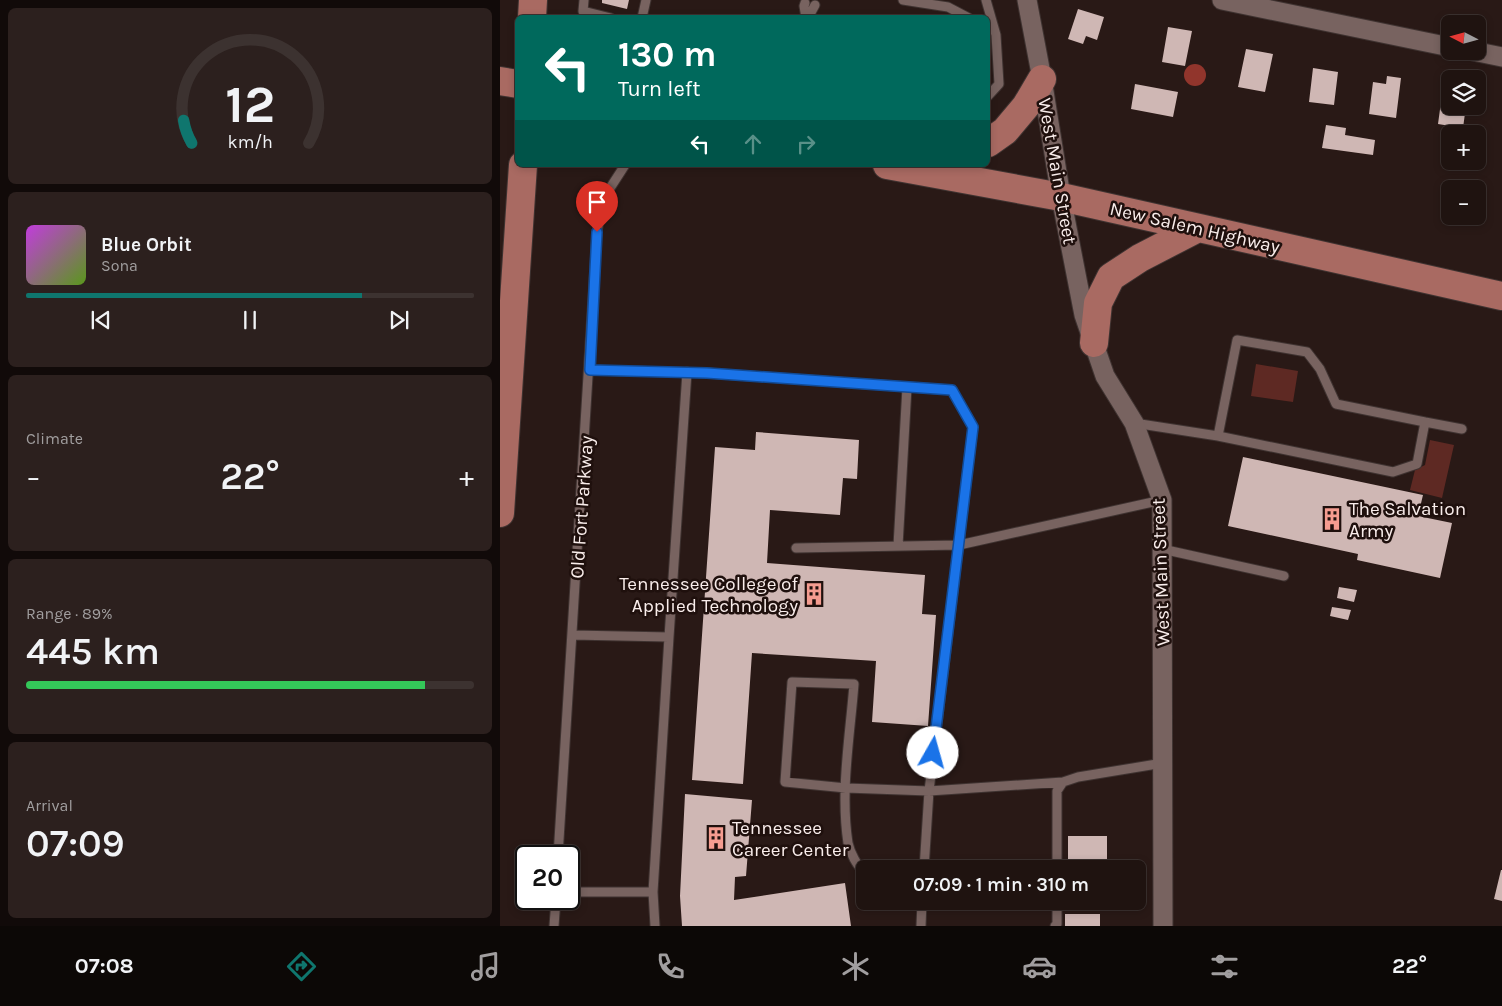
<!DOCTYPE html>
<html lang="en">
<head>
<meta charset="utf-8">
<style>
  body { margin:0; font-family:Karla,sans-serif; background:#2c201e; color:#f1f3f6; height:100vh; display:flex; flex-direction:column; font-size:19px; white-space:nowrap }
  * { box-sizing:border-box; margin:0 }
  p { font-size:16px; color:#a19e9f }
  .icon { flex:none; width:28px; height:28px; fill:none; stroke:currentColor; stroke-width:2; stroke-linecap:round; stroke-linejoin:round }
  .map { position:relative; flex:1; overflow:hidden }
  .details { display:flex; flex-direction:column; gap:8px; padding:8px; background:#110a09; width:500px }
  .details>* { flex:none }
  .hud { position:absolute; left:15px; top:15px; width:475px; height:152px; border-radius:8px; box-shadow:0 2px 8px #0003,0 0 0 1px #3c3230; background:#00695c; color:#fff; overflow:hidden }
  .needle { width:32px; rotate:276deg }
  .controls { position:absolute; left:941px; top:15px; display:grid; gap:10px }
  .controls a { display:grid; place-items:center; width:45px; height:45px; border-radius:8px; background:#1f1310; box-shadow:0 2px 8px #0003,0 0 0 1px #3c3230; font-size:25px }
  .speed { position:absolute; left:15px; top:845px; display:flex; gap:10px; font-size:25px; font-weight:700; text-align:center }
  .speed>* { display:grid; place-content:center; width:65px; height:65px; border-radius:50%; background:#1f1310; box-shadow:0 2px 8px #0003,0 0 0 1px #3c3230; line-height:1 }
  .speed .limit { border:2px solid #111; border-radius:8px; background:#fff; color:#111 }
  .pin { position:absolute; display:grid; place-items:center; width:42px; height:42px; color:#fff; margin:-51px -21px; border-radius:50% 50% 50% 0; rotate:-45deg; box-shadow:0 0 5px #0007 }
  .pin .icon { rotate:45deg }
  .me { position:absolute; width:55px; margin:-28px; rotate:7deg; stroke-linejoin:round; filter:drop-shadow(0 0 4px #0008) }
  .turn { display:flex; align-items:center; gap:18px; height:105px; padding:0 20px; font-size:22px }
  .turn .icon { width:65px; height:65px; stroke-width:2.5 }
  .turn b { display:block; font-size:35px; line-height:42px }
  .lanes { display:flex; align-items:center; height:48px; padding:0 20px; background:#0003; justify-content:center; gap:25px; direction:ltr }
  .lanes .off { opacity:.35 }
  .big { font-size:38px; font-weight:600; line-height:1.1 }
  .details .card { flex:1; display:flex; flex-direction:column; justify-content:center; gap:8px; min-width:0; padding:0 18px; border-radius:8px; background:#2c201e }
  .details .dial { align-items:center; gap:0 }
  .dial svg { height:130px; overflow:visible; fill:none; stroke:#3c3230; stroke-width:7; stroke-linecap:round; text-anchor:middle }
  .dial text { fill:#f1f3f6; stroke:none }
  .song { display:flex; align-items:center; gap:15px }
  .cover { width:60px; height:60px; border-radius:8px; background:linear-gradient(135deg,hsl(290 70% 55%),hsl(90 70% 35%)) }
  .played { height:5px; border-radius:2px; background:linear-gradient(90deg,#0f766e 75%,#3c3230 75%) }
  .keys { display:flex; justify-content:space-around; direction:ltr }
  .heat { display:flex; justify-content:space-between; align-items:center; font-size:28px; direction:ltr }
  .charge { height:8px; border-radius:4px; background:linear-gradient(90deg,#34c759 89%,#3c3230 0) }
  .trip { position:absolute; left:356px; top:860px; width:290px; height:50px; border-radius:8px; background:#1f1310; box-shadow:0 2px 8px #0003,0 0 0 1px #3c3230; font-weight:600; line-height:50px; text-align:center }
  .dock { display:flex; height:80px; justify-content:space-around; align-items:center; background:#0c0806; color:#a19e9f }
  .dock .icon { width:35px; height:35px }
  .dock .selected { color:#0f766e }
  .dock b { font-size:22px; color:#f1f3f6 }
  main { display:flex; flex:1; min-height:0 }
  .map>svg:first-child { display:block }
</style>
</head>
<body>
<main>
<section class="details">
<div class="card dial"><svg viewBox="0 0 100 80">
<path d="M14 69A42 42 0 1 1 86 69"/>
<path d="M14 69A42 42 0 0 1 9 55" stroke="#0f766e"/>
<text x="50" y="56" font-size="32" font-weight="700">12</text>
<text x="50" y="72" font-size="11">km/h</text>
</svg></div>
<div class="card">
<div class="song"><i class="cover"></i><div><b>Blue Orbit</b><p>Sona</p></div></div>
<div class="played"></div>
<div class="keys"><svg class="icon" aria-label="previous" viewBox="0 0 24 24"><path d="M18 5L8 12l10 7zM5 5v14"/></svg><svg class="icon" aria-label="pause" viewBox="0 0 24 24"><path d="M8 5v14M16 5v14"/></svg><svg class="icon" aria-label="next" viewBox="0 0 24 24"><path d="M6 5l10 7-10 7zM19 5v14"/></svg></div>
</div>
<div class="card"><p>Climate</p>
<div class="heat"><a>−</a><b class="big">22°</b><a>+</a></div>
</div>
<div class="card"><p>Range · 89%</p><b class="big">445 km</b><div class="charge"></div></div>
<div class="card"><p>Arrival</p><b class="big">07:09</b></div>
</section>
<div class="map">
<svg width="1002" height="926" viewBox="0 0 1002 926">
  <rect width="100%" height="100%" fill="#291916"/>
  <path fill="#5e2923" d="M 756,364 L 798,371 L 793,402 L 751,396 Z
    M 930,440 L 954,445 L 942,498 L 910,490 L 915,470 L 925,465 Z"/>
  <path fill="#91352c" d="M684 75a11 11 0 1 1 22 0a11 11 0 1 1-22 0Z"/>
  <path fill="#cfb7b4" d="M 102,0 L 129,0 L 127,9 L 102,3 Z
    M 578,9 L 604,17 L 597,40 L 586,36 L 583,44 L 568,39 Z
    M 668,27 L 692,31 L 685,66 L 662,62 Z
    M 746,49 L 773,54 L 765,92 L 738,87 Z
    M 813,68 L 838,72 L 834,105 L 809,102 Z
    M 887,76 L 901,78 L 896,118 L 869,114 L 873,82 L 886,84 Z
    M 635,84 L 678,92 L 673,117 L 631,109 Z
    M 943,87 L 950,88 L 950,106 L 966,106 L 963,128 L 938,124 Z
    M 826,125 L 846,128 L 845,135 L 875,140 L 873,155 L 822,148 Z
    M 256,432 L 359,440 L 357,479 L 343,478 L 340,515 L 270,510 L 267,563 L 425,575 L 422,614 L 436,615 L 428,726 L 372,722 L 376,661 L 252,653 L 243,784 L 192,780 L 215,447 L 255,450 Z
    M 743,457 L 923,495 L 918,516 L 952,523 L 940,578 L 857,560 L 858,554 L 728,526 Z
    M 839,587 L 857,590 L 854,602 L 837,598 Z
    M 832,607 L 851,610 L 848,620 L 830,616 Z
    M 185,794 L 252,800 L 246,876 L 235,877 L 234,900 L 345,883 L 351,926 L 182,926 L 180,896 Z
    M 568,836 L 607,836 L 607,869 L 568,869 Z
    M 1001,870 L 1002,870 L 1002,901 L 994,899 Z
    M 572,901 L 589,901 L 589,909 L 572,909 Z
    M 565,914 L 600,914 L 600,926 L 565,926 Z"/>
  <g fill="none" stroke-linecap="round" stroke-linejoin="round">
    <defs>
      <path id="service" d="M 84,0 L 83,11 L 111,18
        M 403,0 L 448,7 L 469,18
        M 486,0 L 496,35 L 499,84 L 488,96
        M 305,3 L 304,6 L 306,18
        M 142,18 L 146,0
        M 308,18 L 315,5
        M 90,370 L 207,373 L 452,390 L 473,427 L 429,791 L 563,782
        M 634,423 L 718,436 L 893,472 L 917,464 L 925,422 L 962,429
        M 718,436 L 737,340 L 807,352 L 820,369 L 836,404 L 925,422
        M 398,546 L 407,387
        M 296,548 L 459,545 L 662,500
        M 662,549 L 784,576
        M 72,635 L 169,637 L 187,372
        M 58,856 L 97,232 L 103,199 L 125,165
        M 557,869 L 557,791 L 563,782 L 578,777 L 663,763
        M 365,872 C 357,867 350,852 348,843 C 340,791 350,736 354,684 L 292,682 L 285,782 L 346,788 L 429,791 L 424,869
        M 69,892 L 153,892 L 155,926
        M 153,892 L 169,637
        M 54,926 L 56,899
        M 421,926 L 422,901
        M 555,926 L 557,924 L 557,901"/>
      <path id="minor" d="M 527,0 L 542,79 L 561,197 L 584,315 L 605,376 L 634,423 L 662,500 L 663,926
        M 722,0 L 950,47
        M 973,51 L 1002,57"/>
      <path id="primary" d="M 32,18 L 33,0
        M 0,81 L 18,84
        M 488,143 L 505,131 L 526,106 L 542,79
        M 387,165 L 561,197 L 1002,296
        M 594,343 L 598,303 L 611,277 L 640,258 L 698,228
        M 0,513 L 23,165"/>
    </defs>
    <use href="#service" stroke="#3f3331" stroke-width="11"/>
    <use href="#minor" stroke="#3f3331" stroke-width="21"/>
    <use href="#primary" stroke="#3f3331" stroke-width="30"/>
    <use href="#service" stroke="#786360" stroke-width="9"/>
    <use href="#minor" stroke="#786360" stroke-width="19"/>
    <use href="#primary" stroke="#a96a62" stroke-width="28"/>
  </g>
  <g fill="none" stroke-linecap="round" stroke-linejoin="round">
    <defs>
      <path id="route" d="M 97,232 L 90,370 L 207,373 L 452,390 L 473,427 L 433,753"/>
    </defs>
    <use href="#route" stroke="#114b97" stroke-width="12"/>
    <use href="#route" stroke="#1a73e8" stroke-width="9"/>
  </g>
  <defs>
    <symbol id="building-bare" viewBox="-9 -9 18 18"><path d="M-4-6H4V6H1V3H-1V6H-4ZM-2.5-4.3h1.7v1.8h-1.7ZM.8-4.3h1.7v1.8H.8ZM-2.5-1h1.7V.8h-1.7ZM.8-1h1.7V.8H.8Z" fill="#f59c90" stroke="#1f100d" stroke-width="2.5" paint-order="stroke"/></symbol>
  </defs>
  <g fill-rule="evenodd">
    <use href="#building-bare" x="816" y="503" width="32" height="32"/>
    <use href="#building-bare" x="298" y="578" width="32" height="32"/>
    <use href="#building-bare" x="200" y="822" width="32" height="32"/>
  </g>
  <g text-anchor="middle" stroke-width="5" stroke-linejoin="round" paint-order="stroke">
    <g font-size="19" fill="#f9edeb" stroke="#1f100d">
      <text transform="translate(558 171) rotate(80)" y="7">West Main Street</text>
      <text transform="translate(695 227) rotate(13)" y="7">New Salem Highway</text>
      <text transform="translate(81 507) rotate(-86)" y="7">Old Fort Parkway</text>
      <text transform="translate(660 572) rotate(-92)" y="7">West Main Street</text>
    </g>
    <g font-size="19" fill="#f9edeb" stroke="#1f100d" text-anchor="start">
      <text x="849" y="515">The Salvation<tspan x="849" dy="22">Army</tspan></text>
      <text x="298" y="590" text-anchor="end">Tennessee College of<tspan x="298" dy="22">Applied Technology</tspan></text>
      <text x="232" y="834">Tennessee<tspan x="232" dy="22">Career Center</tspan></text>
    </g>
  </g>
</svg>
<div class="controls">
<a><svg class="needle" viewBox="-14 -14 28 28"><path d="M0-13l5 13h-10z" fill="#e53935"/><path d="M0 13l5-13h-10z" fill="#a19e9f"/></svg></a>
<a><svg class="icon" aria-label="layers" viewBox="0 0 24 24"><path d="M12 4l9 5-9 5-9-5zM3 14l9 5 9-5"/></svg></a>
<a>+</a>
<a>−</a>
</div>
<div class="speed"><div class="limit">20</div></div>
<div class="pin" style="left:97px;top:232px;background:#d93025"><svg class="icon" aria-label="arrive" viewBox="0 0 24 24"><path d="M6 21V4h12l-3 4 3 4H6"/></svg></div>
<svg class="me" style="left:433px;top:753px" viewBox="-20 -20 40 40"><circle r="19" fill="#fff"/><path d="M0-13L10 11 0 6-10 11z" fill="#1a73e8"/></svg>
<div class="trip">07:09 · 1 min · 310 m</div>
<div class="hud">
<div class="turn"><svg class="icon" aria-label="left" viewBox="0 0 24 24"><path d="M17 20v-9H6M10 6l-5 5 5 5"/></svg><div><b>130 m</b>Turn left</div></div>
<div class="lanes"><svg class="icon" aria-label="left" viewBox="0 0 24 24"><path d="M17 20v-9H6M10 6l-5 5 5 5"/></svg><svg class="icon off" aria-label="ahead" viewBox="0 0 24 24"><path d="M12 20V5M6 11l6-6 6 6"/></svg><svg class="icon off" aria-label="right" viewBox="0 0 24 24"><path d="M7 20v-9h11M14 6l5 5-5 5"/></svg></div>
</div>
</div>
</main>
<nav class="dock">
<b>07:08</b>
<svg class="icon selected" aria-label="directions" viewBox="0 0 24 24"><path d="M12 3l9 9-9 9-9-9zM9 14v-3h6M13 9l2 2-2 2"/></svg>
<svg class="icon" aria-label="music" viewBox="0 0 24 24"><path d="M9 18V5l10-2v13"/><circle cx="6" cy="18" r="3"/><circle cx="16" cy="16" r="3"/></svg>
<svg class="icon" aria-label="phone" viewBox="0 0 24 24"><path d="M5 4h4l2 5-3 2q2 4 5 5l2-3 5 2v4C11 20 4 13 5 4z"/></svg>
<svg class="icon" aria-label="climate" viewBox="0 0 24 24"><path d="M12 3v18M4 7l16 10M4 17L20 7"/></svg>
<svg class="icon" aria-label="car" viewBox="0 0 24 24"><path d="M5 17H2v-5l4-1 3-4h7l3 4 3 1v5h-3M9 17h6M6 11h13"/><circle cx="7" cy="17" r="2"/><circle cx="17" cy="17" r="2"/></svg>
<svg class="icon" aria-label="filters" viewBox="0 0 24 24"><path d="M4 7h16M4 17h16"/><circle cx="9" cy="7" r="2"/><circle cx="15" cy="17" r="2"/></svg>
<b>22°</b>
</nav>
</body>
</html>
